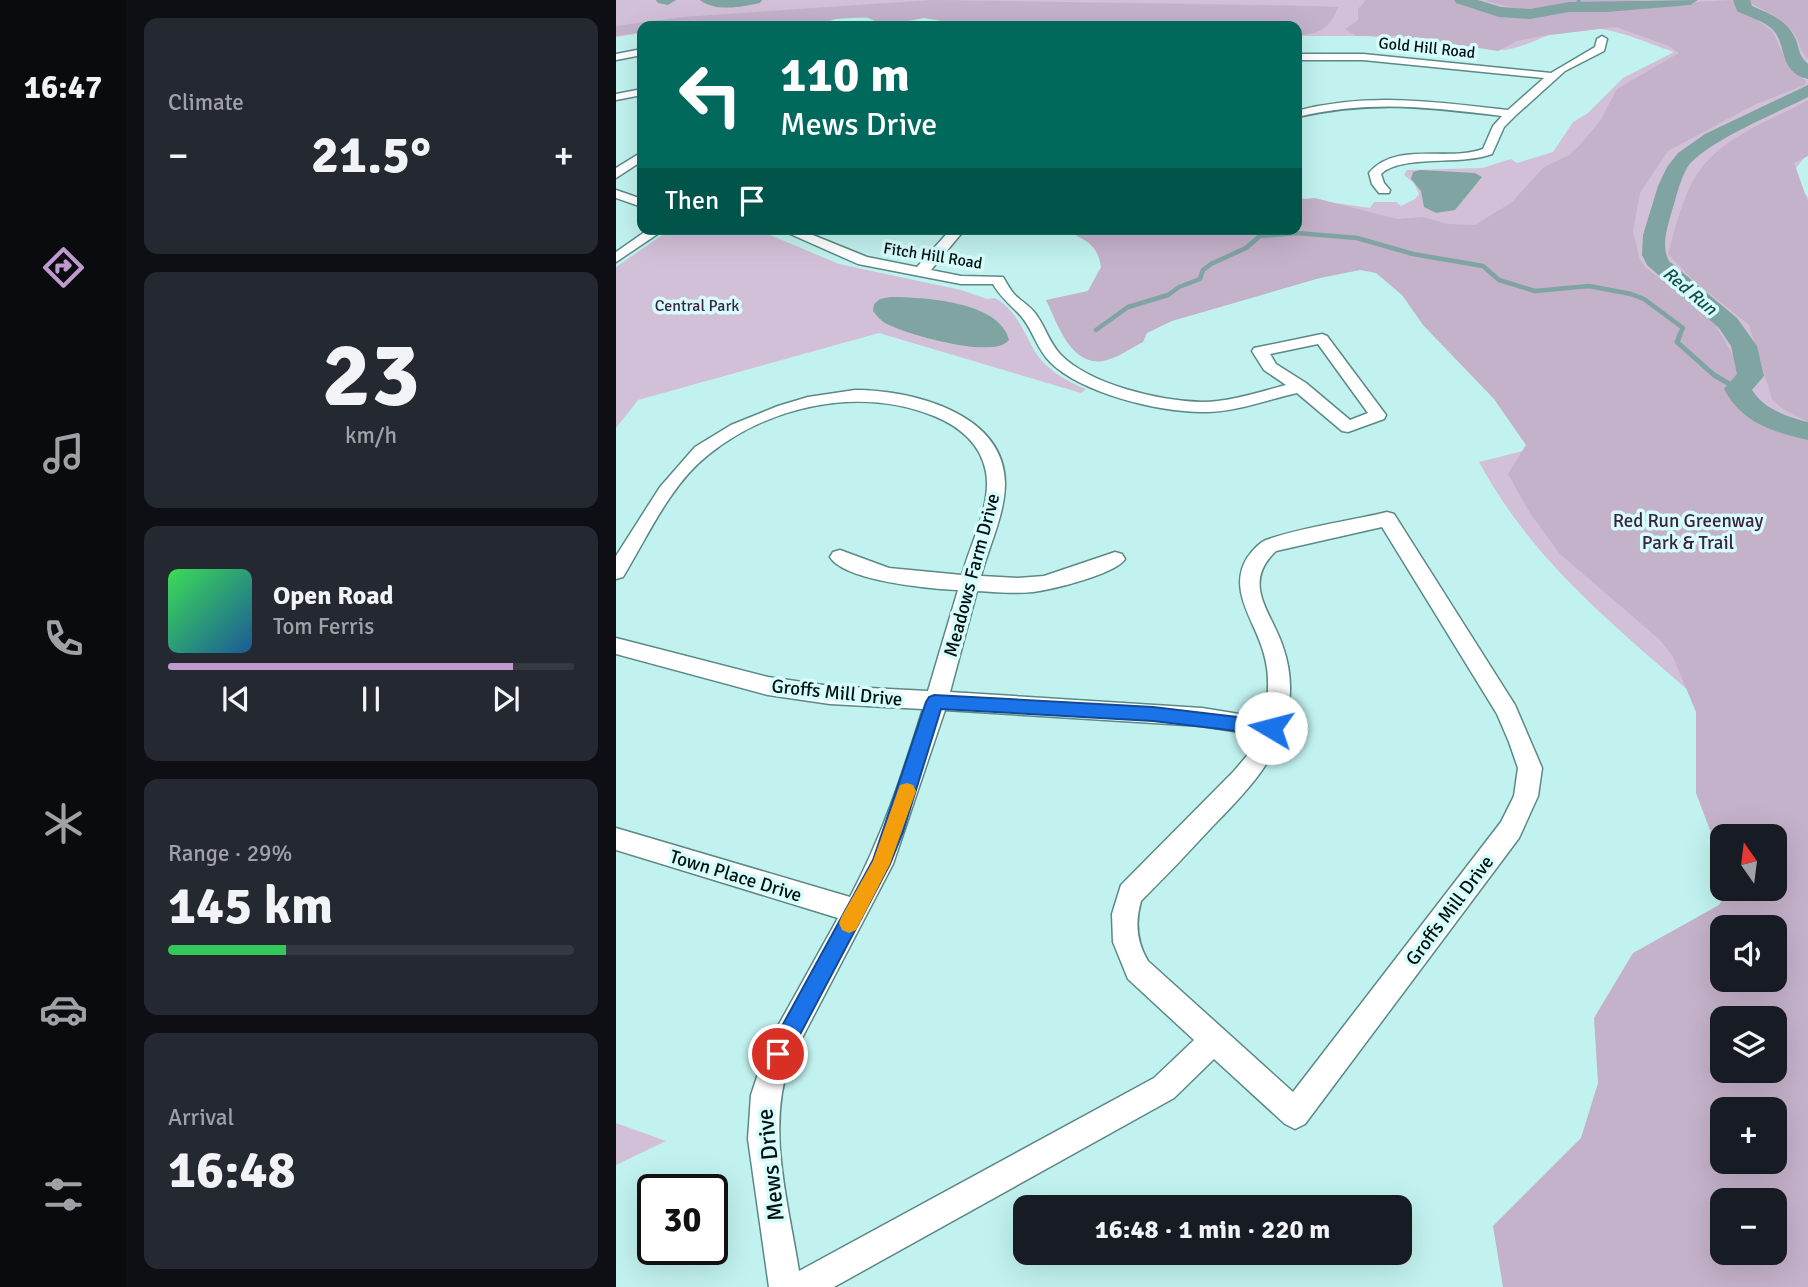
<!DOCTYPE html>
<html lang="en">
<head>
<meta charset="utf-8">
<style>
  body { margin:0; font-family:Signika,sans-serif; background:#242831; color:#f1f3f6; height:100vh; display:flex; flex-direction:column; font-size:26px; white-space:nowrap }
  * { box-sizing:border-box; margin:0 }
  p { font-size:23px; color:#9ea1a6 }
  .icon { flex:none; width:38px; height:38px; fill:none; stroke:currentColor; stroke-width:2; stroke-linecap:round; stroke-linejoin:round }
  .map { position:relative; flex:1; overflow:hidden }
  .details { display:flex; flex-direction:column; gap:18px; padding:18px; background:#0d0f14; width:490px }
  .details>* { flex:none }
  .guide { position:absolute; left:21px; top:21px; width:665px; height:214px; border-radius:14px; box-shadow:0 7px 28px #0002; background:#00695c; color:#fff; overflow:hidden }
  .needle { width:46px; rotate:346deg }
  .fabs { position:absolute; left:1094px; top:824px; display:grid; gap:14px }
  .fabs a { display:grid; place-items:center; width:77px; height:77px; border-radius:14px; background:#171b24; box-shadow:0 7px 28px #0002; font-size:35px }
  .speed { position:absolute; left:21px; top:1174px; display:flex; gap:14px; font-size:35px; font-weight:700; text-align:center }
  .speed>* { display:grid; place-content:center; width:91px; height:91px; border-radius:50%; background:#171b24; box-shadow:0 7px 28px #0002; line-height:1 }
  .speed .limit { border:4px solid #111; border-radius:10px; background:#fff; color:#111 }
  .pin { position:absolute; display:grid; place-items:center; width:60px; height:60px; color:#fff; margin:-30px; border:4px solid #fff; border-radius:50%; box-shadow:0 2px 7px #0007 }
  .me { position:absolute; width:77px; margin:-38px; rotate:278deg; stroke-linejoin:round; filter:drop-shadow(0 0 5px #0008) }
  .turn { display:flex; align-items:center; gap:24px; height:147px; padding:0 28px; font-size:32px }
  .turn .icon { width:91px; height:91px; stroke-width:2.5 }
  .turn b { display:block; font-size:49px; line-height:60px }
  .then { display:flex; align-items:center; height:66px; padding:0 28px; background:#0003; gap:14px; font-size:26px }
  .big { font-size:52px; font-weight:800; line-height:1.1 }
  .details .widget { flex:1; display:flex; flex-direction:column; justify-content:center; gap:10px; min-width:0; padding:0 24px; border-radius:14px; background:#242831 }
  .details .dial { align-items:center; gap:0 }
  .dial b { font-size:91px; line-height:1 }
  .song { display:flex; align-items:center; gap:21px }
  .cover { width:84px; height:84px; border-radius:10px; background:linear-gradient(135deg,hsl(130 70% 55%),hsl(210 70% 35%)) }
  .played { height:7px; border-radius:4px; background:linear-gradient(90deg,#c09ace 85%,#363941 85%) }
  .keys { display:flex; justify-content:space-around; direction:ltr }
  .heat { display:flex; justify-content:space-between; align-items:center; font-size:38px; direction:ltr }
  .charge { height:10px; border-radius:5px; background:linear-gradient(90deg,#34c759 29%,#363941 0) }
  .trip { position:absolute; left:397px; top:1195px; width:399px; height:70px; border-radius:14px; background:#171b24; box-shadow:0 7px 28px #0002; font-weight:800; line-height:70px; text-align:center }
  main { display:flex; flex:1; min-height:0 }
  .menu { display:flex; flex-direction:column; width:126px; justify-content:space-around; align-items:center; background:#090b0e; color:#9ea1a6 }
  .menu .icon { width:49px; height:49px }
  .menu .on { color:#c09ace }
  .menu b { font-size:32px; color:#f1f3f6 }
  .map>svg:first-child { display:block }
</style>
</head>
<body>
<main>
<nav class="menu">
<b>16:47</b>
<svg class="icon on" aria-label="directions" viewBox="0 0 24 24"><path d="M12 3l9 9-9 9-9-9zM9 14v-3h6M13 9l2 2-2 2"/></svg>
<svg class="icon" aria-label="music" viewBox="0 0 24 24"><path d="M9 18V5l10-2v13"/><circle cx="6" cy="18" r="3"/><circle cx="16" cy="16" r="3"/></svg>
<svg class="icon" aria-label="phone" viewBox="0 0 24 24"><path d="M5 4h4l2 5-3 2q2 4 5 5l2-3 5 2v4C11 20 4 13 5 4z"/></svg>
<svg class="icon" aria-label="climate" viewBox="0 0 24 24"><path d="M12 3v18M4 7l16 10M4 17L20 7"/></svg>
<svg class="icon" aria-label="car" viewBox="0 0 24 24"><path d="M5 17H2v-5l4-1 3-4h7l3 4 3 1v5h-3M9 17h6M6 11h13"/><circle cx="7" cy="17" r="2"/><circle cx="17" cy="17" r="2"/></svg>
<svg class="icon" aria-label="filters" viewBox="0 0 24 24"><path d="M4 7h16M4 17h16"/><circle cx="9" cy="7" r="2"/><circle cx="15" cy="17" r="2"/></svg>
</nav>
<section class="details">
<div class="widget"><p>Climate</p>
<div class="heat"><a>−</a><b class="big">21.5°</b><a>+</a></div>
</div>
<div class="widget dial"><b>23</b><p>km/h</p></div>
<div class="widget">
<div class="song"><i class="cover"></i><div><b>Open Road</b><p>Tom Ferris</p></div></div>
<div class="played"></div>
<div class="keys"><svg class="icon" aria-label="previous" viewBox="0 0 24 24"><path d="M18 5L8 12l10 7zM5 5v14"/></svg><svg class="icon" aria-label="pause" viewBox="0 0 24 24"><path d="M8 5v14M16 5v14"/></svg><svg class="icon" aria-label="next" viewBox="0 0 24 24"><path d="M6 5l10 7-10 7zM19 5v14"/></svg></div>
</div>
<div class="widget"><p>Range · 29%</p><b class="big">145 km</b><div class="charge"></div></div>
<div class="widget"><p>Arrival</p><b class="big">16:48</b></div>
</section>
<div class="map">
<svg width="1192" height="1287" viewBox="0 0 1192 1287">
  <rect width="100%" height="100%" fill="#c1f2ef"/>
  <path fill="#d2c0d8" d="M 0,0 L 1192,0 L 1192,153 L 1180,168 L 1186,189 L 1192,198 L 1192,795 C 1145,754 1098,713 1051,672 C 976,607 911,550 863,462 L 919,448 L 986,241 L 497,300 L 681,229 L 681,201 L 684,198 L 754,208 L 758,202 L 780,202 L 785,206 L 799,199 L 803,194 L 798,183 L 788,175 L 791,170 L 866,168 L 895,159 L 901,163 L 937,152 L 957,122 L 972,113 L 1007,78 L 1058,52 C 1021,40 986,20 946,31 C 926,36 910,47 889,50 L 751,36 L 681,36 L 681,26 L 357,26 L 319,17 L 221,18 L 197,26 L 102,26 L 99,21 L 69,26 L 26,26 L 26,33 L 0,37 Z
    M 55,229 L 124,229 L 154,235 L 223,264 L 345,290 L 371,299 L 379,298 C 401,311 406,329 418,350 C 429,369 450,381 470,389 L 465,393 L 263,333 L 22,400 L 0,428 L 0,267 Z
    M 0,1123 L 50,1141 L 0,1165 Z"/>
  <path fill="#c4b1ca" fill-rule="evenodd" d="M 316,0 L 697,6 L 722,7 C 715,28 702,35 681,35 L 681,26 L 354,26 L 308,18 L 277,24 L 261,22 L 250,17 L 220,19 L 196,26 L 26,26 L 26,32 L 0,36 L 0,26 L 67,17 Z
    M 750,0 L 836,0 L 857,9 L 906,17 L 934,15 L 973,8 L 1115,0 L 1157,32 L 1169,59 L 1190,81 L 1189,85 L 1138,105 L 1052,151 L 1024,193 L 1017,231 L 1024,260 L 1030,268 L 1094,315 L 1128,375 L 1141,415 L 1192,434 L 1192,1287 L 887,1287 L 877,1226 L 965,1138 L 982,1083 L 978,1018 L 1017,953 L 1103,905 L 1113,889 L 1158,889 L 1158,836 L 1106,836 L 1106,862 L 1080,793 L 1080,712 L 1057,657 L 1044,640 L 944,554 L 914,513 L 892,474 L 910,445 L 878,399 L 807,325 L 786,295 L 760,273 L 744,270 L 704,278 L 556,321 L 531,333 L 527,342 C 515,348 500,359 487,361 C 454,366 441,322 430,300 L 472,291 L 485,267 C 481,242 469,241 448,229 L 681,229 L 681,200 L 699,198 L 781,219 L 807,217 L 832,224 L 859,225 L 896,202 L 928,167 L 953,155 L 964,145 L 984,121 L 1001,89 L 1063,53 L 1053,46 L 1000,27 L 926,36 L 901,41 L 882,51 L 784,36 L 741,36 L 729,29 L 742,20 L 742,9 ZM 1106,928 L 1158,928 L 1158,980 L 1106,980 ZM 1158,1018 L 1158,1071 L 1106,1071 L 1106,1018 ZM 1106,1110 L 1158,1110 L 1158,1162 L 1106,1162 ZM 1106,1200 L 1158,1200 L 1158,1253 L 1106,1253 Z
    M 874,0 L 1028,0 L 983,5 L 951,4 L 908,10 L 869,1 Z
    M 1129,0 L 1192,0 L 1192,59 C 1185,52 1184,44 1179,35 C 1169,19 1145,9 1129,0 Z
    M 1192,100 L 1192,156 L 1178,163 L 1192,202 L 1192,422 L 1167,409 L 1156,399 L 1133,325 L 1077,280 L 1052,254 C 1061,223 1069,183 1093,159 C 1119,132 1160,118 1192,100 Z"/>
  <path fill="#7fa4a2" d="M 804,170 L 859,173 L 866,177 L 839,210 L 820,213 L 808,207 L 805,191 L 795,179 L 797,172 Z
    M 274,297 C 306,297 384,301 393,340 C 378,360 289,334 269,323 C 264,320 261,316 257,311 L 258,304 L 264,299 Z"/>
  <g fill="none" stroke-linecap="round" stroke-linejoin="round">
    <path stroke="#7fa4a2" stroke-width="3.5" d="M 961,6 L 963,0"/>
    <path stroke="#7fa4a2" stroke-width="4.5" d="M 480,330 L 512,307 L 552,295 L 563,287 L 584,279 L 587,270 L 595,264 L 630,248 L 644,236 L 681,233 L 741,238 L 797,254 L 867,266 L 883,280 L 919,291 L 973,286 L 1015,294 L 1028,299 L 1067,328 L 1063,336"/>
    <path stroke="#7fa4a2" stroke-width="5" d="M 1064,335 L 1061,342 L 1098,375 L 1122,389"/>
    <path fill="#7fa4a2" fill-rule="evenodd" d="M 40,0 L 60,0 L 52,5 L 42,3 Z
      M 84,0 L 146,0 L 144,3 C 127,7 98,12 84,0 Z
      M 838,0 L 862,0 L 885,7 L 914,9 L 953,2 L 1082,0 L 1074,5 L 990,12 L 953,12 L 914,19 L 883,17 L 840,3 Z
      M 1117,0 L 1134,0 L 1136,6 C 1154,14 1172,20 1180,40 C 1184,51 1183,56 1192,64 L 1192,79 C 1162,72 1171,44 1157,30 C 1148,21 1133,17 1121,11 Z
      M 1192,85 L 1192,97 C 1165,111 1085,144 1071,168 C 1063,182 1060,199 1055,214 C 1051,229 1045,246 1053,261 L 1121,318 L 1141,346 L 1148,376 L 1136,390 C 1148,409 1171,417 1192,422 L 1192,440 C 1157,432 1126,423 1108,389 L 1121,374 L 1115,346 L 1103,328 L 1031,265 L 1026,255 L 1027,235 L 1042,186 L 1051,167 L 1062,153 L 1089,134 Z"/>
    <defs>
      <path id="minor" d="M 986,36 L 991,39 L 988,51 L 949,71 L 899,116 L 888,127 L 876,154 C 844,166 786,154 765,174 L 768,183 L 774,190 L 773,193 L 763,193 L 756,184 L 753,173 C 780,141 831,162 867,149 L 877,126 L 886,116 C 809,107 757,100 681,117 L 681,111 C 752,92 820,102 892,110 L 928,78 L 747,60 L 681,60 L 681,54 L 747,54 L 935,73 L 979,47 L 981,39 Z
        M 26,49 L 26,55 L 0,60 L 0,54 Z
        M 26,89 L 26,95 L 0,100 L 0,94 Z
        M 26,152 L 26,161 L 0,178 L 0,168 Z
        M 0,190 L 26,199 L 26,207 L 0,198 Z
        M 33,229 L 49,229 L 0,262 L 0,252 Z
        M 163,229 L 182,229 L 251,257 L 301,267 L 335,229 L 349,229 L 315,270 L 345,276 L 387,277 C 391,283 394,290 399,295 C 405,301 414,306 419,313 C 429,326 433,342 444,354 C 474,385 544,401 586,402 C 614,402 643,392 670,385 L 648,370 L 636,351 L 638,348 L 706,334 L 711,336 L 770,415 L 768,419 L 732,432 L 726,431 L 681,393 C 650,400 617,413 586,412 C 542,412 465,393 434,362 C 421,349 417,330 405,316 C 395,305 385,298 377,284 L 345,284 L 242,264 ZM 702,344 L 752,413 L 734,420 L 690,383 L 660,364 L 654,354 Z
        M 239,390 C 294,390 388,412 389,483 C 389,514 373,546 365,576 L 402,578 L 428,576 L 499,552 L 506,554 L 509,559 C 500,574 435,590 417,592 C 398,594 380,592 361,591 L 334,692 L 586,708 L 648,718 C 653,696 654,675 648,654 C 640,622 611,591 631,558 C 636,551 643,543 650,540 C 686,527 734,521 771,512 L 778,514 L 899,705 L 926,768 L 922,796 L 903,838 L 689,1124 L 679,1129 L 669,1124 L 598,1059 L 558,1098 L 218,1287 L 153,1287 L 132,1139 L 135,1095 L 152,1044 L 222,918 L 0,850 L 0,828 L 234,897 C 266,837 287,773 307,709 L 214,704 L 152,695 L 0,654 L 0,638 L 152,677 L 214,686 L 312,691 L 342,590 C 315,589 228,581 214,557 L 217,552 L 224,550 L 273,568 L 346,575 C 354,544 376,505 370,472 C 365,444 343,426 318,416 C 244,386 154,405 92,455 C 54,485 32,536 7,577 L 0,579 L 0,556 L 44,487 L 79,447 L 115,425 L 162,406 L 192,397 ZM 766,527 L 881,714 L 893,742 L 902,768 L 898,796 L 885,822 L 677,1092 L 532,961 C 520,941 519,922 525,901 C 549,877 572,853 595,828 C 629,793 663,760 672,710 C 676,689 674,667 667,647 C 655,611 625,584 660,551 ZM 329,710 L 586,726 L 642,735 L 635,751 L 618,771 L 505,885 L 496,914 L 497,942 L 512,979 L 578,1040 L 538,1078 L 183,1271 C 172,1201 150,1129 174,1061 L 277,864 Z"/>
    </defs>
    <use href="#minor" stroke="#5b8986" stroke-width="3"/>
    <use href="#minor" fill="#fff" fill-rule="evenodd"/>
  </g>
  <path fill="#1a73e8" stroke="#114b97" stroke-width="2" d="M 318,695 L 537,707 L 655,721 L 661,723 L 664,728 L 661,733 L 655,735 L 537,721 L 325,709 L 287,832 L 274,864 L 170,1061 L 162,1064 L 155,1061 L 151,1054 L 155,1046 L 257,860 L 310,702 L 313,697 Z"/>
  <path fill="#f59e0b" d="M 291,783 L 297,785 L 300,791 L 274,864 L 240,930 L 233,933 L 226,930 L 223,923 L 226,916 L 257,861 L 284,785 Z"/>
  <g text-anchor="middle" stroke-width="7" stroke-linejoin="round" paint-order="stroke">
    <g font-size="16" fill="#011111" stroke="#d6fdfb">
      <text transform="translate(811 47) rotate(6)" y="6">Gold Hill Road</text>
      <text transform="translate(317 255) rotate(9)" y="6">Fitch Hill Road</text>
    </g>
    <g font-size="16" fill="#3c2144" stroke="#d6fdfb">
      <text x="81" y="311">Central Park</text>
    </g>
    <g font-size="18" font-style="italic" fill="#164d4b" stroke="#d6fdfb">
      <text transform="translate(1074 291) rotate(40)" y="6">Red Run</text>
    </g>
    <g font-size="19" fill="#3c2144" stroke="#d6fdfb">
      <text x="1072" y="527">Red Run Greenway<tspan x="1072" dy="22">Park &amp; Trail</tspan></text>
    </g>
    <g font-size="19" fill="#011111" stroke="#d6fdfb">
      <text transform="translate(355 575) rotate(-75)" y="7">Meadows Farm Drive</text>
      <text transform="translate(221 692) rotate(6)" y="7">Groffs Mill Drive</text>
      <text transform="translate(120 875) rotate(17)" y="7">Town Place Drive</text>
      <text transform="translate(833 910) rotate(-53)" y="7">Groffs Mill Drive</text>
    </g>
    <g font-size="23" fill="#011111" stroke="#d6fdfb">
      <text transform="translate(154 1165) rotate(-96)" y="8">Mews Drive</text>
    </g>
  </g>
</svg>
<div class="fabs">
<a><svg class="needle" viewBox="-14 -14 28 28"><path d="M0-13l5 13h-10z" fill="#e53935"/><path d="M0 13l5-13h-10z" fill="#9ea1a6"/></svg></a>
<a><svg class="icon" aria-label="sound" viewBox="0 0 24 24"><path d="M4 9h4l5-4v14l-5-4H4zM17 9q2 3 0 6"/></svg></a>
<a><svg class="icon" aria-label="layers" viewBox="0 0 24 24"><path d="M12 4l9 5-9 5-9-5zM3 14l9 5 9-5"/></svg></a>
<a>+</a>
<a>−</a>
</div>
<div class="speed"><div class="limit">30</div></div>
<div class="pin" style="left:162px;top:1054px;background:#d93025"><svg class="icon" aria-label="arrive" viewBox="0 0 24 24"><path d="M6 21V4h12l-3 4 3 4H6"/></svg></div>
<svg class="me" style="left:655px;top:728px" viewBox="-20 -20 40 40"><circle r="19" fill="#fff"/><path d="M0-13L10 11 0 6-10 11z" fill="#1a73e8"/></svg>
<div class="trip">16:48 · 1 min · 220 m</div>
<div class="guide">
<div class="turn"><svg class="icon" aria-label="left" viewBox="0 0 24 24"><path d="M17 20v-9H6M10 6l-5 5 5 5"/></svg><div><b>110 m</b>Mews Drive</div></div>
<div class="then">Then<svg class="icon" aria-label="arrive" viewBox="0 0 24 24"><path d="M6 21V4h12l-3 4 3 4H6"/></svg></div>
</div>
</div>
</main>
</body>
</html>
